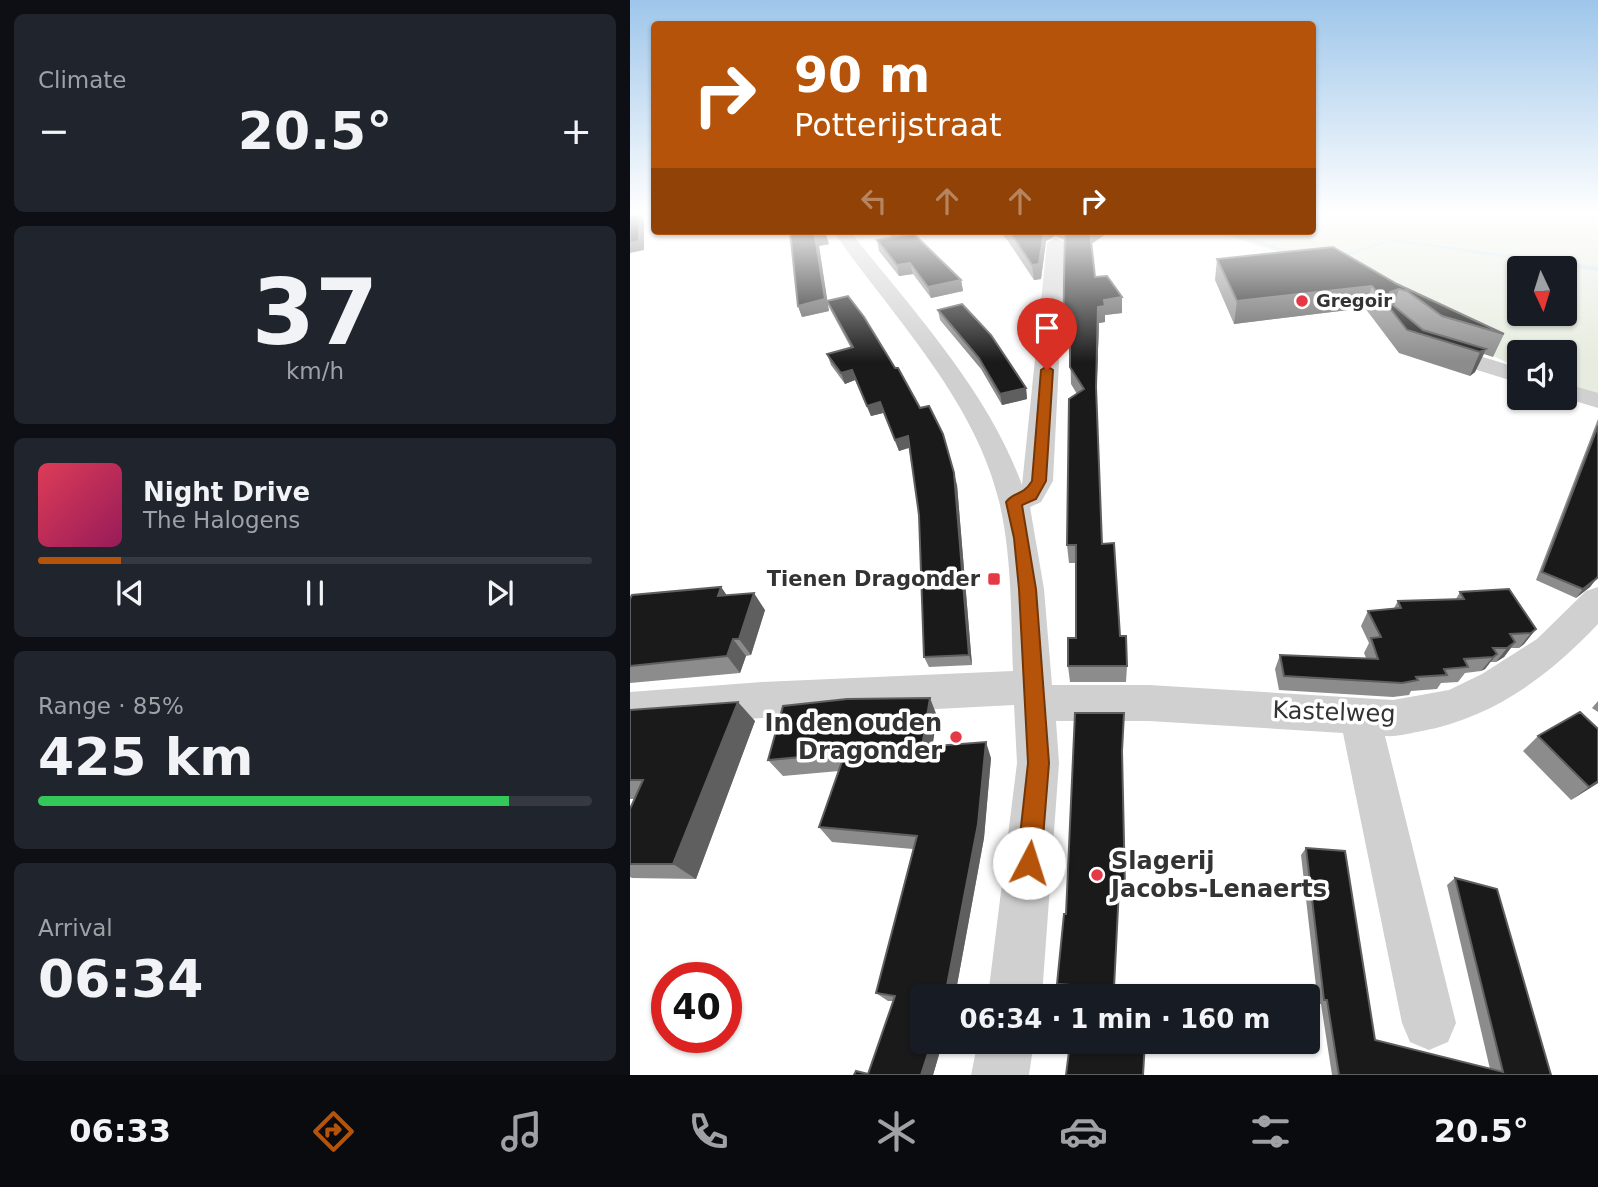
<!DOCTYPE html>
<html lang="en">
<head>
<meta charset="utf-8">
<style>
  body { margin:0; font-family:"DejaVu Sans",sans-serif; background:#20242c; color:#f1f3f6; height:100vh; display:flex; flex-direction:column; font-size:26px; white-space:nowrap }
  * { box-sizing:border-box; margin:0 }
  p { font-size:23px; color:#9ea1a6 }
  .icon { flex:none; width:38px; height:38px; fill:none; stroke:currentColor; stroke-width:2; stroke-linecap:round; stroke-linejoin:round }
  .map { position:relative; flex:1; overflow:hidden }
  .sheet { display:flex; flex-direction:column; gap:14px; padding:14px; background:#0d0f14; width:630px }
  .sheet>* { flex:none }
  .guide { position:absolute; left:21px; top:21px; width:665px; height:214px; border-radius:7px; box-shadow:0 2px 5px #0004; background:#b45309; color:#fff; overflow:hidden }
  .needle { width:46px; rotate:176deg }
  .fabs { position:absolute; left:877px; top:256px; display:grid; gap:14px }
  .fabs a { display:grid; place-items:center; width:70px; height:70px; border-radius:7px; background:#171b24; box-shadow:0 2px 5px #0004; font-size:35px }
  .speed { position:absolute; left:21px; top:962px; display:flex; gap:14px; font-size:35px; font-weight:700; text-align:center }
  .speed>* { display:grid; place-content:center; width:91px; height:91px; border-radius:50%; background:#171b24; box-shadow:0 2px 5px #0004; line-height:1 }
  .speed .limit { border:10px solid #d22; background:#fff; color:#111 }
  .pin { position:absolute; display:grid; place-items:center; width:60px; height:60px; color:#fff; margin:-72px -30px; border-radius:50% 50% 50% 0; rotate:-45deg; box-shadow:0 0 7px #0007 }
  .pin .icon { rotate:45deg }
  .me { position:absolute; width:77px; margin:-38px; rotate:5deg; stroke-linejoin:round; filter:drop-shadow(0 0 5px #0008) }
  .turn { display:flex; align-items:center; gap:24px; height:147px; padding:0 28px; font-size:32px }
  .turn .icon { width:91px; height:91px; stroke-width:2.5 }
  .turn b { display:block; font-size:49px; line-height:60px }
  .lanes { display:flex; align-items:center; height:66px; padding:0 28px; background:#0003; justify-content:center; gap:35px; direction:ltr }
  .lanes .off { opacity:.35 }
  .big { font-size:52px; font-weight:700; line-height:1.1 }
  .sheet .card { flex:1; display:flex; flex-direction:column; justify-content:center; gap:10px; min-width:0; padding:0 24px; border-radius:10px; background:#20242c }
  .sheet .dial { align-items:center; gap:0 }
  .dial b { font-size:91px; line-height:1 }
  .song { display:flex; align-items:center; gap:21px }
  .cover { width:84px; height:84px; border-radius:10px; background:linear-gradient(135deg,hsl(350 70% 55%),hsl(330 70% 35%)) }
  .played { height:7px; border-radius:4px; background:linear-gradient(90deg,#b45309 15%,#363941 15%) }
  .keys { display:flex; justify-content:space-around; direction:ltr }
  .heat { display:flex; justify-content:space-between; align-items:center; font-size:38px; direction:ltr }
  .charge { height:10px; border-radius:5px; background:linear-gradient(90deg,#34c759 85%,#363941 0) }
  .trip { position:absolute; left:280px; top:984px; width:410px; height:70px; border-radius:7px; background:#171b24; box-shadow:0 2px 5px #0004; font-weight:700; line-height:70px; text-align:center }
  .tabs { display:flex; height:112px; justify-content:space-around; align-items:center; background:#090b0e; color:#9ea1a6 }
  .tabs .icon { width:49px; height:49px }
  .tabs .active { color:#b45309 }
  .tabs b { font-size:32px; color:#f1f3f6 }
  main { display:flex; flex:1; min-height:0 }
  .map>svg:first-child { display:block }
</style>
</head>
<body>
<main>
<section class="sheet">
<div class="card"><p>Climate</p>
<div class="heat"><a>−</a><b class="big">20.5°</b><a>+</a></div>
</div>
<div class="card dial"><b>37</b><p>km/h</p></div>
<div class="card">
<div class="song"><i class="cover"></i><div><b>Night Drive</b><p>The Halogens</p></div></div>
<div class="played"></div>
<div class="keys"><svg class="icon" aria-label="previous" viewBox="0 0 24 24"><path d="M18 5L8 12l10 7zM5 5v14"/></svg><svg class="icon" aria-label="pause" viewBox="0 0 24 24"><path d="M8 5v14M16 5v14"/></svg><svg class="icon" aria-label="next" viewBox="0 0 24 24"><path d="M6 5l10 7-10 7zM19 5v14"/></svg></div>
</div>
<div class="card"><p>Range · 85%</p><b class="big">425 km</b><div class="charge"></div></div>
<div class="card"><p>Arrival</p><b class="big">06:34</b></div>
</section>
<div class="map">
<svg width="968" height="1075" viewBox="0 0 968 1075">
  <rect width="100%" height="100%" fill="#fff"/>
  <path fill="#e6ecdf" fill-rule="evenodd" d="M 683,212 L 968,212 L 968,396 L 935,385 L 934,352 L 889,352 L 889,369 L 689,266 L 585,231 L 682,231 ZM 889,268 L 934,268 L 934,313 L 889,313 Z"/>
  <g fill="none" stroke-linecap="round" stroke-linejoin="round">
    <path fill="#cfe2ee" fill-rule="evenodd" d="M 595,231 L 602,231 L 660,252 L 656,253 Z
      M 761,239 L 968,267 L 968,271 L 761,241 L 707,259 L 703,258 Z"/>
    <path fill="#d0d0d0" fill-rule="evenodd" d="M 203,231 L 220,231 C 282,310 357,389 392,485 L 417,243 L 426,238 L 435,243 L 423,481 L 411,502 L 400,507 L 414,589 L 422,685 L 519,685 L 763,700 L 819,690 L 852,674 L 907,639 L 956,591 L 968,587 L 968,624 C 919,676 864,717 792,731 C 780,733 768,737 755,736 L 826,1023 L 818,1042 L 799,1050 L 780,1042 L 772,1023 L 713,733 L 519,721 L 426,721 L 429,763 L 412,996 L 358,996 L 387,763 L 384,705 L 132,718 L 0,728 L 0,692 L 132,682 L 383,671 C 381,615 382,556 369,501 C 344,398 262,316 203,231 Z
      M 810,344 L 889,368 L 889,383 L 802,356 L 799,351 L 802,346 Z
      M 934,383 L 968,393 L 968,408 L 932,397 L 934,397 Z
      M 348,1041 L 404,1041 L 399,1075 L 341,1075 Z"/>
  </g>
  <path fill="#8c8c8c" d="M 160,231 L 199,244 L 189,246 L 197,301 L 327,485 L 342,665 L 299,667 L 294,657 L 289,515 L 279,448 L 269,451 L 253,413 L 241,416 L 225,380 L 215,384 L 201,365 L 197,354 L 221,348 L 201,311 L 197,301 L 199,311 L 172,317 L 168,306 Z
    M 369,231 L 480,231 L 461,244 L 465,277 L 492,313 L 475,315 L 475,322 L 469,323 L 466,400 L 472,544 L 490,636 L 497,666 L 496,682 L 440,682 L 438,666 L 446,638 L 446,563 L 439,563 L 437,545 L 447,394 L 441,384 L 440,345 L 434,345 L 433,329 L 435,240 L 425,236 L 416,241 L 411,279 L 404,280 L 378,241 Z
    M 247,240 L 331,280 L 333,291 L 301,298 L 283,274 L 269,276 L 249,251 Z
    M 587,259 L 767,284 L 874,334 L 863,357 L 854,354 L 845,372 L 840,376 L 769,353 L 735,308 L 604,324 L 585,280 Z
    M 308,310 L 396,388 L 397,399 L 372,405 L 351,369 L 310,320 Z
    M 968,419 L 968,576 L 960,587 L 946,598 L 906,580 Z
    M 91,587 L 97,596 L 135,610 L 121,655 L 116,656 L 110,673 L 0,683 L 0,599 Z
    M 830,592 L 906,629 L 894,644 L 889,648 L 881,648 L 874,657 L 866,662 L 860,662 L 855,669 L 851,671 L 835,673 L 828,682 L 811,683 L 807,689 L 781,691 L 779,695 L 763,697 L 649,690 L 645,669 L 650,655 L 736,658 L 734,653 L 739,643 L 731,626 L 738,611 L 764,608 L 768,601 L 826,599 Z
    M 968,701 L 968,712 L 962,708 Z
    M 0,710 L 125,721 L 66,879 L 2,878 L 0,877 L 0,809 L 5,799 L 0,799 Z
    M 307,716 L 302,746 L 361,758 L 354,838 L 325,996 L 292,996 L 292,1041 L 313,1041 L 303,1075 L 238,1074 L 263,1001 L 258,1001 L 246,993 L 283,849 L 202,842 L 189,827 L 209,771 L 153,776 L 138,760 Z
    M 908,736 L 968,783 L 941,800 L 893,751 Z
    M 492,756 L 495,888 L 494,895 L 489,896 L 484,993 L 429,989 L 427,984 Z
    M 676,848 L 745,1040 L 860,1069 L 817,885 L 825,878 L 921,1075 L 702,1075 L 691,1004 L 688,1004 L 671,855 Z"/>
  <path fill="#5f5f5f" d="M 9,212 L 14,212 L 14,250 L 0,253 L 0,243 Z
    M 260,231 L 291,231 L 261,236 Z
    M 414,231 L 424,231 L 425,236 L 416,241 L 411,279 L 404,280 L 402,265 Z
    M 460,231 L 480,231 L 460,245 Z
    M 196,234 L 199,244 L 189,246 L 199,311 L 172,317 L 168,306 L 185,236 Z
    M 280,263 L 283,274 L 269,276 L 267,265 Z
    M 331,280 L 333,291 L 301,298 L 298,287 Z
    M 742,286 L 735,308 L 604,324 L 607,301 Z
    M 769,289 L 762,311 L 756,304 L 760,292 Z
    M 492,297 L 492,313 L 475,315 L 475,322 L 469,323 L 466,405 L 468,307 L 474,300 Z
    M 856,349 L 845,372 L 840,376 L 850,352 Z
    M 222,370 L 225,380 L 215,384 L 211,373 Z
    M 396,388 L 397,399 L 372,405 L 370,394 Z
    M 250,402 L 253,413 L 241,416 L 237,406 Z
    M 278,436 L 281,447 L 269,451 L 265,440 Z
    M 324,473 L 327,485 L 342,665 L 339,655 Z
    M 967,578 L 960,587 L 946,598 L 953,589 Z
    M 91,587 L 103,604 L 88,596 Z
    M 124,593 L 135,610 L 121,655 L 109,639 Z
    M 906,629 L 894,644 L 889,648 L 901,633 Z
    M 103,639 L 116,656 L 110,673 L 97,656 Z
    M 885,642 L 874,657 L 866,662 L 877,648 Z
    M 867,654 L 855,669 L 851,671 L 863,657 Z
    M 300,698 L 307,716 L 300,763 L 292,747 Z
    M 108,702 L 125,721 L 66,879 L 43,864 Z
    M 356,742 L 361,758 L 354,838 L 325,996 L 315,996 Z
    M 968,781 L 968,783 L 941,800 L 959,787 Z
    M 302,1041 L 313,1041 L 303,1075 L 291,1075 Z"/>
  <path fill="#1a1a1a" stroke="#5f5f5f" stroke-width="2" d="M 0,212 L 9,212 L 9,241 L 0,243 Z
    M 160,231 L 193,231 L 196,234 L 185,236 L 195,299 L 168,306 Z
    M 379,231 L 414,231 L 409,264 L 402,265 Z
    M 435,231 L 460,231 L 465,277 L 477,276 L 492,297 L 474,300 L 475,306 L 468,307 L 466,387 L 472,544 L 484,543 L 490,636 L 496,636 L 497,666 L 438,666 L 438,638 L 446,638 L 446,545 L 437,545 L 439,399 L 454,389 L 440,367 L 440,329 L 433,329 Z
    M 284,234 L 331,280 L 298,287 L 280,263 L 267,265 L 247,240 Z
    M 703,247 L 767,284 L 874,334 L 812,316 L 777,291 L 769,289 L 760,292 L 757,300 L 793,330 L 856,349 L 850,352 L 777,330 L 742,286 L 607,301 L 587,259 Z
    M 218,296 L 234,317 L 265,368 L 268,368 L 290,408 L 299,406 L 313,434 L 324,473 L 339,655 L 294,657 L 289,515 L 278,436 L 265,440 L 250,402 L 237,406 L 222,370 L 211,373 L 197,354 L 223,347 L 197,301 Z
    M 332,304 L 361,335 L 396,388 L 370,394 L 349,358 L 308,310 Z
    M 968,426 L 968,576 L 967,578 L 953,589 L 912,572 Z
    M 91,587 L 88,596 L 124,593 L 109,639 L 103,639 L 97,656 L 0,666 L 0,599 L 2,595 Z
    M 879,589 L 906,629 L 901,633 L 880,634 L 885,642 L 877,648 L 863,648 L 867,654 L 863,657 L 834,659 L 838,667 L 814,669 L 817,675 L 786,677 L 788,680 L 772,683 L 654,676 L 650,655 L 748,659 L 741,638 L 751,637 L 738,611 L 771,608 L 768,601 L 834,599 L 830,592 Z
    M 300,698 L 292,747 L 356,742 L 348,824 L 315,996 L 292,996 L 292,1041 L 302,1041 L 291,1075 L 224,1075 L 226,1071 L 238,1074 L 265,996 L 246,993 L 287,836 L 189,827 L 215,753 L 138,760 L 153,706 L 217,699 Z
    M 108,702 L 43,864 L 0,864 L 0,809 L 13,780 L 0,780 L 0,710 Z
    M 950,712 L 968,729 L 968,781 L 959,787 L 908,736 Z
    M 445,713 L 494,713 L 492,751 L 495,888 L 489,888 L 484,988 L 427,984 L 434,914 L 436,914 Z
    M 676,848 L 715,851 L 745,1040 L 873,1072 L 825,878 L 867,889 L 921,1075 L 709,1075 L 697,1000 L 694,1000 Z
    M 458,1041 L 515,1041 L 513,1075 L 436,1075 L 440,1043 L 458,1045 Z"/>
  <linearGradient id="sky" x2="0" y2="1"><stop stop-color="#9ec6ea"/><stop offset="0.59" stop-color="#fff"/><stop offset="1" stop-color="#fff" stop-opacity="0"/></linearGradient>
  <rect width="968" height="362" fill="url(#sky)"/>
  <path fill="#b45309" stroke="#753606" stroke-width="2" d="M 417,366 L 423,370 L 416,481 L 406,499 L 392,505 L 406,589 L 419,763 L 411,863 L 408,872 L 399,875 L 391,872 L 387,863 L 398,763 L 389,589 L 384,538 L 376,502 C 384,491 392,497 402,481 L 411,370 Z"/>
  <g fill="#e63946" stroke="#fff" stroke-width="2.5">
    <circle cx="672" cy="301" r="7"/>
    <rect x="357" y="572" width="14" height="14" rx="3.5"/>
    <circle cx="326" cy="737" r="7"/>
    <circle cx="467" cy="875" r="7"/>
  </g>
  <g text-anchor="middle" stroke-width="7" stroke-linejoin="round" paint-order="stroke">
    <g font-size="18" font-weight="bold" fill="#333" stroke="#fff" text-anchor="start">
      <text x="686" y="307">Gregoir</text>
    </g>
    <g font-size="21" font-weight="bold" fill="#333" stroke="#fff" text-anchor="end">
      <text x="350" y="586">Tienen Dragonder</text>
    </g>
    <g font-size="24" fill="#333" stroke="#fff">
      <text transform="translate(704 712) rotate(2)" y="8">Kastelweg</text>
    </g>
    <g font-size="24" font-weight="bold" fill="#333" stroke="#fff" text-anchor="end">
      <text x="312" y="731">In den ouden<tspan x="312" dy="28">Dragonder</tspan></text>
      <text x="481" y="869" text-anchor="start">Slagerij<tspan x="481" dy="28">Jacobs-Lenaerts</tspan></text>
    </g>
  </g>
</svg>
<div class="fabs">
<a><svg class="needle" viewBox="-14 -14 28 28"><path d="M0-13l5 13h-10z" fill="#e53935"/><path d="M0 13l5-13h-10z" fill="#9ea1a6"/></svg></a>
<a><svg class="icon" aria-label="sound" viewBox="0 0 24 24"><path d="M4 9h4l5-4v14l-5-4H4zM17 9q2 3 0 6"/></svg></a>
</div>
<div class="speed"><div class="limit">40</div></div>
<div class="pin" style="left:417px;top:370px;background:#d93025"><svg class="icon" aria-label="arrive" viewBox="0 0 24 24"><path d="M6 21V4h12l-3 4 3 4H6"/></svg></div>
<svg class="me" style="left:399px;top:863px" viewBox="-20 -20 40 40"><circle r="19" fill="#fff"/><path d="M0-13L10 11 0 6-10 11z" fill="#b45309"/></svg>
<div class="trip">06:34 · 1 min · 160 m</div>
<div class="guide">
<div class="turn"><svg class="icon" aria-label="right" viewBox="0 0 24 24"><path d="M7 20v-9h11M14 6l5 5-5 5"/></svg><div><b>90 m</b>Potterijstraat</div></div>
<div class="lanes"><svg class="icon off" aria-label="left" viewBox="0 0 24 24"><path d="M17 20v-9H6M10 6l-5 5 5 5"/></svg><svg class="icon off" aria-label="ahead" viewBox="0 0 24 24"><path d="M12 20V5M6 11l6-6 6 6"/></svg><svg class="icon off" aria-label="ahead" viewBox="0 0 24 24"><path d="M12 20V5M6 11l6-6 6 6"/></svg><svg class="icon" aria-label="right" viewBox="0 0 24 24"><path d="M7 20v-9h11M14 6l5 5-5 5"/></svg></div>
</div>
</div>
</main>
<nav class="tabs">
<b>06:33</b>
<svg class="icon active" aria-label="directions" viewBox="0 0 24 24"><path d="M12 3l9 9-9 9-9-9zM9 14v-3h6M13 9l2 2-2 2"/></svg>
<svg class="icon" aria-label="music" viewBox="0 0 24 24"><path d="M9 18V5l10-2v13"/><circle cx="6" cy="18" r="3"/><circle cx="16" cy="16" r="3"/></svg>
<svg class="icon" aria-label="phone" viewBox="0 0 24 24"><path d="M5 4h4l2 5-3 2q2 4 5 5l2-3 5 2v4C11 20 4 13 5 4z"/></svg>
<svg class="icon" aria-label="climate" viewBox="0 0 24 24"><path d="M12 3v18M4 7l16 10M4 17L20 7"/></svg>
<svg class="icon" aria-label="car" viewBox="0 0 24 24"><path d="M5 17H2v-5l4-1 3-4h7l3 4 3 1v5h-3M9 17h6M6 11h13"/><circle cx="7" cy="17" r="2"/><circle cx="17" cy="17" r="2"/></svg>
<svg class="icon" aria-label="filters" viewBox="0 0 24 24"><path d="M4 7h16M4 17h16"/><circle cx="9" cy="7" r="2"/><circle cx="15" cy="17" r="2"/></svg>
<b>20.5°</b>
</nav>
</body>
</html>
